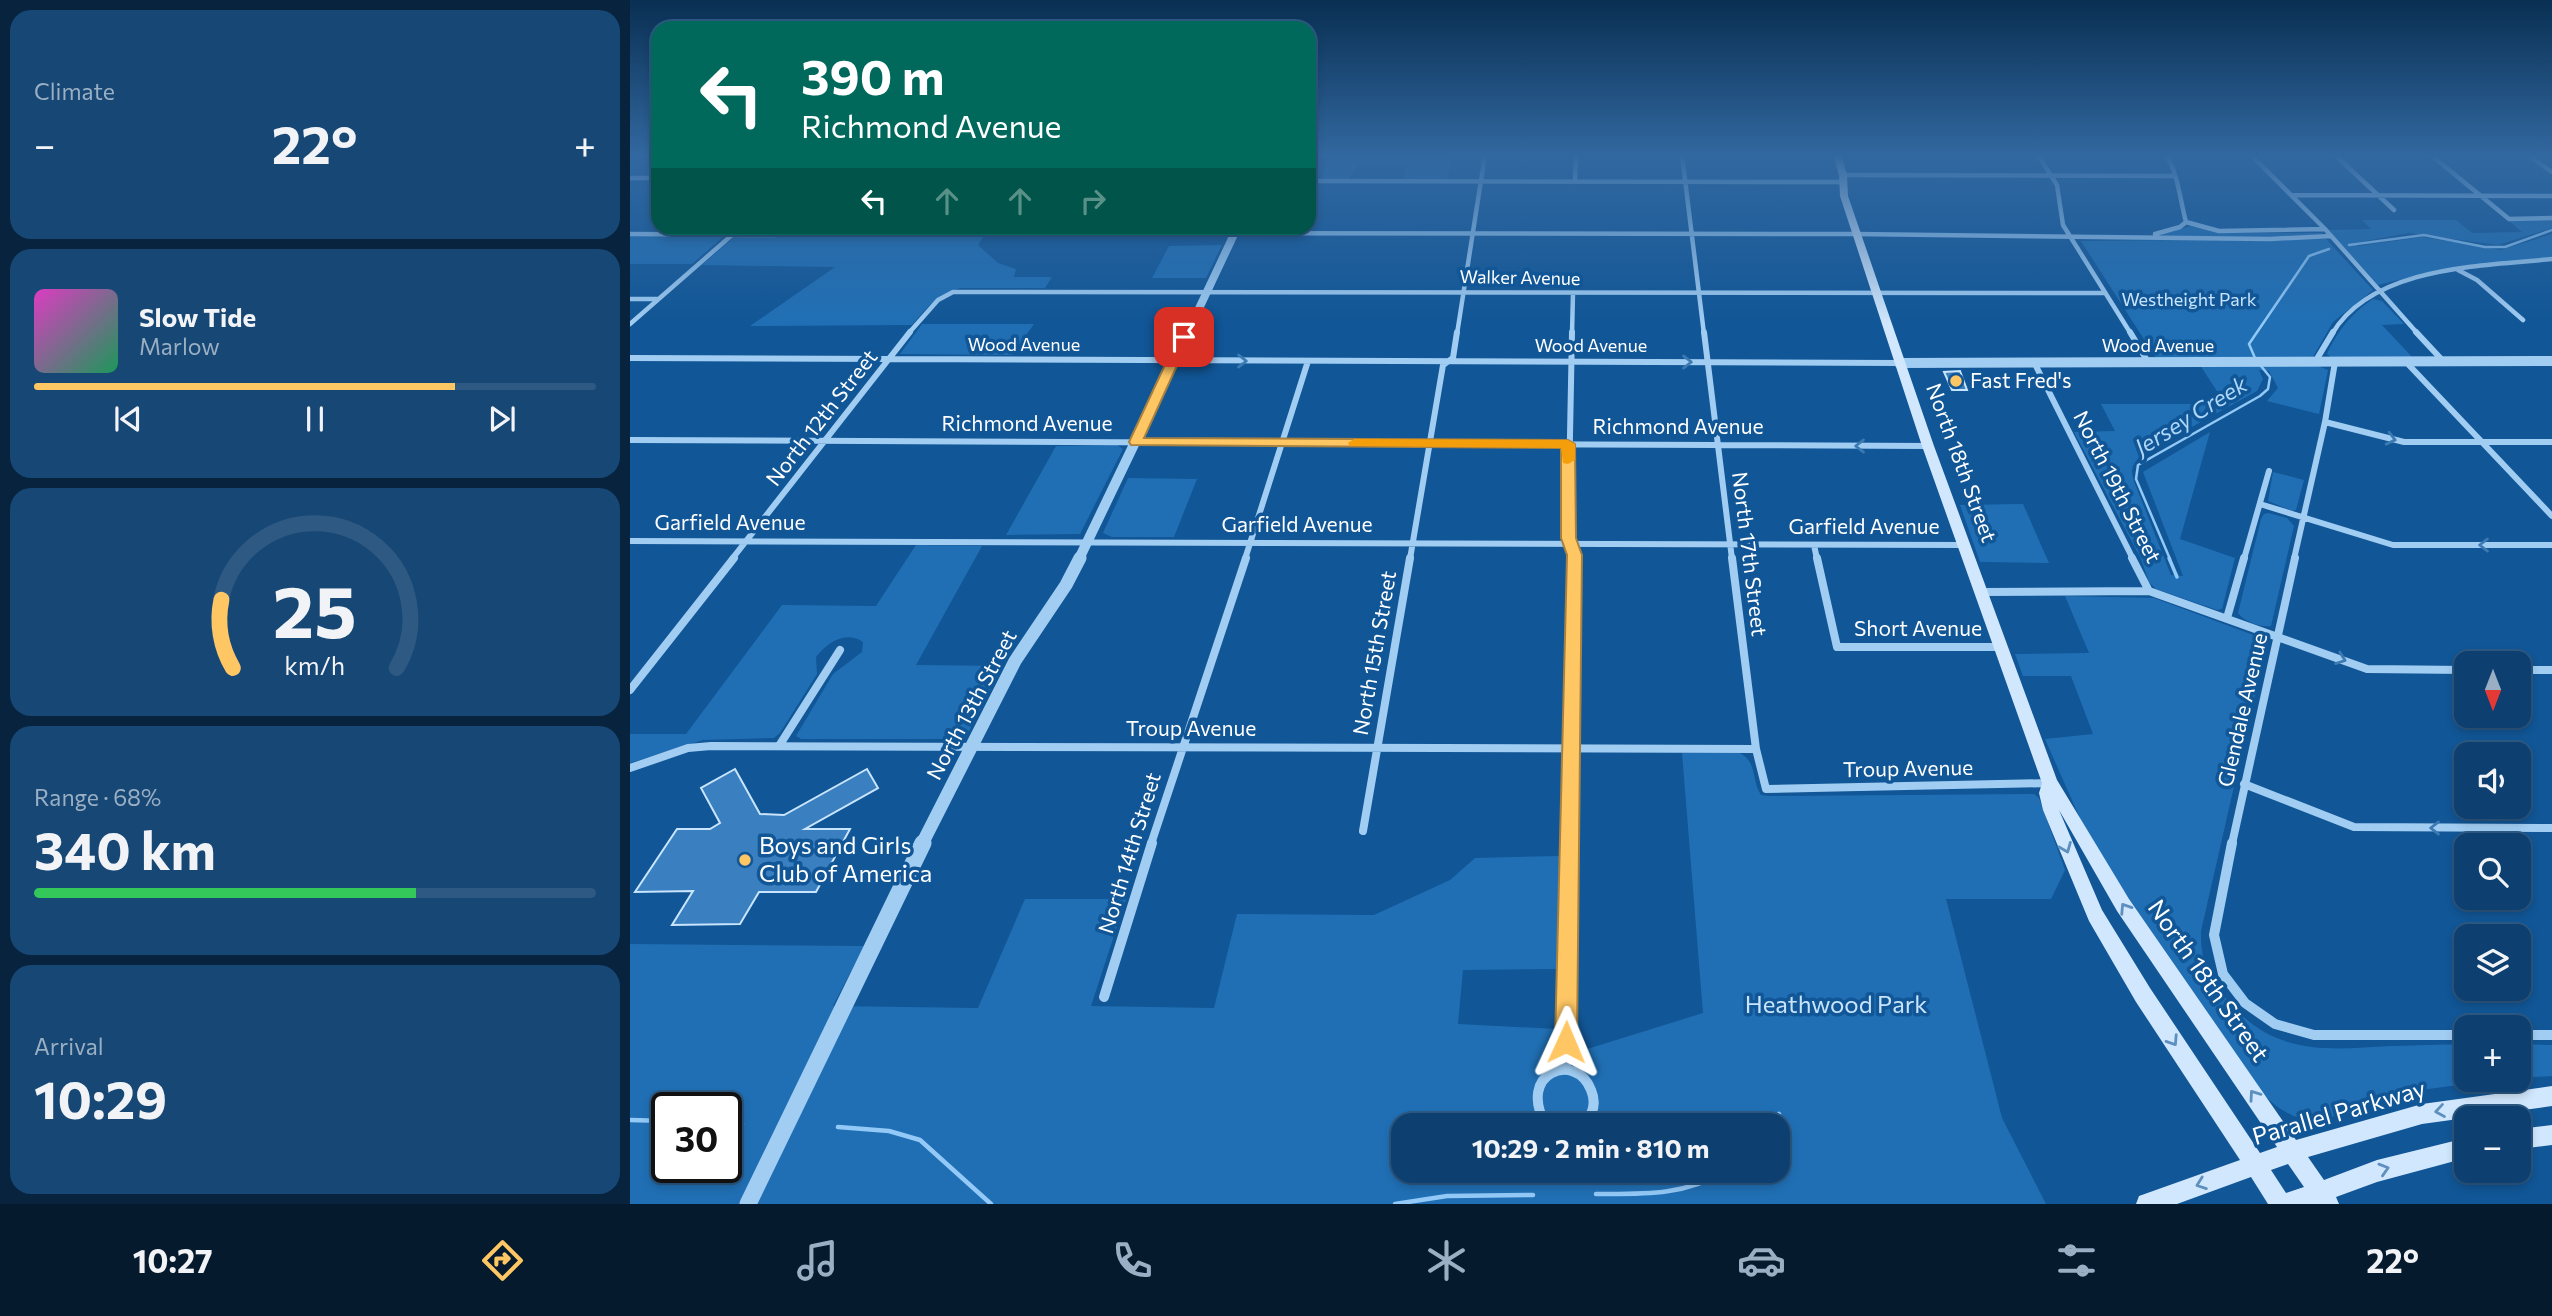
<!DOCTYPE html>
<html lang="en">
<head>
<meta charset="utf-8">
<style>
  body { margin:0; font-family:Commissioner,sans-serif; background:#164775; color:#f1f3f6; height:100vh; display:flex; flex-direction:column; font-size:26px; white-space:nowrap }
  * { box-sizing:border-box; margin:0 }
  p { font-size:23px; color:#9aafc3 }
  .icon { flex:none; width:38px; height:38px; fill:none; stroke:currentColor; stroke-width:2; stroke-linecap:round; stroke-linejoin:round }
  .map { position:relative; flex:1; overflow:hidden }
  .panel { display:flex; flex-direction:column; gap:10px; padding:10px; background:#07233e; width:630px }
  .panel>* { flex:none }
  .banner { position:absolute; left:21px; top:21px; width:665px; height:214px; border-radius:21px; box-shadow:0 4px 10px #0003,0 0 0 2px #2d5983; background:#00695c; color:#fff; overflow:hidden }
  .needle { width:46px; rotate:180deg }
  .fabs { position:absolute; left:1824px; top:651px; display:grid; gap:14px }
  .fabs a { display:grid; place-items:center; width:77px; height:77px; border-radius:14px; background:#0d4070; box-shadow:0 4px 10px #0003,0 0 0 2px #2d5983; font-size:35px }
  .speed { position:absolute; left:21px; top:1092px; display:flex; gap:14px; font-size:35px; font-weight:700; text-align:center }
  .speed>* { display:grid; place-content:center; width:91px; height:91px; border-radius:50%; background:#0d4070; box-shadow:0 4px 10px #0003,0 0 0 2px #2d5983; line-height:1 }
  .speed .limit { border:4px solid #111; border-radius:10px; background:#fff; color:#111 }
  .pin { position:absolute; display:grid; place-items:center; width:60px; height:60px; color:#fff; margin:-30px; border-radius:14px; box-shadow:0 4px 10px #0006 }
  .me { position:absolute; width:77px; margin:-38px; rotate:1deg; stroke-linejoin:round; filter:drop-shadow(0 0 5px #0008) }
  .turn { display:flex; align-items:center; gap:24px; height:147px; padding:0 35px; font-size:32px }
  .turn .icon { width:91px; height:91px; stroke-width:2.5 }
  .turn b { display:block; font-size:49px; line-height:60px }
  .lanes { display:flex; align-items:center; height:66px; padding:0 35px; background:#0003; justify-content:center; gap:35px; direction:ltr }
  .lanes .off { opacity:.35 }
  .big { font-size:52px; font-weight:700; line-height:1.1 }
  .panel .tile { flex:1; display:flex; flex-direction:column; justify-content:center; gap:10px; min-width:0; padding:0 24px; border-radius:21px; background:#164775 }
  .panel .dial { align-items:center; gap:0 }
  .dial svg { height:182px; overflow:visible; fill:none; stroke:#2d5983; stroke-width:7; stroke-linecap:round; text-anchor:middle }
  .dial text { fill:#f1f3f6; stroke:none }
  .song { display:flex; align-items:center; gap:21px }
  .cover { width:84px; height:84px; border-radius:10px; background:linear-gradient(135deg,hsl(310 70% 55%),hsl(150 70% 35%)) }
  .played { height:7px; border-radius:4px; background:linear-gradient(90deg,#ffc664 75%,#2d5983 75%) }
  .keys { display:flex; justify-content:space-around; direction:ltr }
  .heat { display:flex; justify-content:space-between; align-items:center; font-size:38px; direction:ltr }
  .charge { height:10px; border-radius:5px; background:linear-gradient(90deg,#34c759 68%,#2d5983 0) }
  .trip { position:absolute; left:761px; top:1113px; width:399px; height:70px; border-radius:21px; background:#0d4070; box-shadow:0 4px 10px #0003,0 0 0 2px #2d5983; font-weight:700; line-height:70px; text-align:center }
  .tab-bar { display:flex; height:112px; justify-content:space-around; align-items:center; background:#051a2d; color:#9aafc3 }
  .tab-bar .icon { width:49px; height:49px }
  .tab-bar .on { color:#ffc664 }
  .tab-bar b { font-size:32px; color:#f1f3f6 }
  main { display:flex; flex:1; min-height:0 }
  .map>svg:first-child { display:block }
</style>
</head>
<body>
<main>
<section class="panel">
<div class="tile"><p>Climate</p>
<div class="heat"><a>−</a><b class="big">22°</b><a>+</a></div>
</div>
<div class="tile">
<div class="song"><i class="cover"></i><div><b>Slow Tide</b><p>Marlow</p></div></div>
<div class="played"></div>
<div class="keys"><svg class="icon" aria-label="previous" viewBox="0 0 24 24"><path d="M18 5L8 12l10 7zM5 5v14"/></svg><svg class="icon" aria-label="pause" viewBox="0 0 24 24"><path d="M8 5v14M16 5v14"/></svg><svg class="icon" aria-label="next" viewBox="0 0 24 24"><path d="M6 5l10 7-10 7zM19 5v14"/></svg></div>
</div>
<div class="tile dial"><svg viewBox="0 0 100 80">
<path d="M14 69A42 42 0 1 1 86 69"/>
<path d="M14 69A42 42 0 0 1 9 39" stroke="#ffc664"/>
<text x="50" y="56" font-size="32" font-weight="700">25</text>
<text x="50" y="72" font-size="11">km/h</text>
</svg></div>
<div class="tile"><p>Range · 68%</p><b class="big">340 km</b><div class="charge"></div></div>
<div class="tile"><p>Arrival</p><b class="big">10:29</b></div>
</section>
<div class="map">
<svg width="1922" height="1204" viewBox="0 0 1922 1204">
  <rect width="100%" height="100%" fill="#115696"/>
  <path fill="#206fb4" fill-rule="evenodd" d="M 701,155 L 822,155 L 817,179 L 774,179 L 777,163 L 729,163 L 719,179 L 691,179 Z
    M 1732,220 L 1826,220 L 1842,233 L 1892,232 L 1878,220 L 1922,220 L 1922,228 L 1868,245 L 1779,233 L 1724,243 L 1728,246 L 1793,237 L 1871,250 L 1922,234 L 1922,257 L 1808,270 L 1748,285 L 1699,230 L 1741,229 Z
    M 1561,226 L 1593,233 L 1693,233 C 1679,239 1545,239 1527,235 Z
    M 115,228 L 359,228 L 348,245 L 368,263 L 386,269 L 384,277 L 422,277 L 415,288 L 330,288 C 305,296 299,306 282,325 L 120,326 L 205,267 L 72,265 L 103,238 L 152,237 L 159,232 L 111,231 Z
    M 0,236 L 91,237 L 93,237 L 62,264 L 0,264 Z
    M 1696,239 L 1743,290 L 1703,322 L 1683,357 L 1526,358 L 1451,241 Z
    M 592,245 L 576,278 L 522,278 L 539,246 Z
    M 1743,299 L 1752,301 L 1774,324 L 1752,325 L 1783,358 L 1701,357 L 1697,354 C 1708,330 1721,314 1743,299 Z
    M 292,324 L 404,324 L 382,355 L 270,354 Z
    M 1570,365 L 1688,366 L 1698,370 L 1689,414 L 1637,401 L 1648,388 L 1639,371 L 1629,370 L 1633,379 L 1627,391 L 1511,455 C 1501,466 1500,470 1505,484 L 1541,575 L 1553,576 L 1513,472 L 1580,432 L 1550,539 L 1605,558 L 1592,609 L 1587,610 L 1526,589 L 1519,582 L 1511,559 L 1444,432 L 1485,431 L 1471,404 L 1560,404 L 1590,396 Z
    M 426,446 L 487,445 L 493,449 L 450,534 L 376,535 Z
    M 1643,472 L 1674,480 L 1666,510 L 1662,511 L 1638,501 Z
    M 498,478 L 567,479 L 544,537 L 482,537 L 473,533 Z
    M 1393,504 L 1419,563 L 1350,562 L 1330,505 Z
    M 1638,513 L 1657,518 L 1664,526 L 1641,626 C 1631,628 1613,621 1608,613 L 1631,519 L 1634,514 Z
    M 286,545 L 352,546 L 286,665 L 373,666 L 338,733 L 324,739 L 171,739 L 166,736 L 203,674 L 232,652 L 233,642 C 215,630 197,643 186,657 L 187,674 L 150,733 L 144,738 L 73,740 L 0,763 L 0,734 L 56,734 L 152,605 L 246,606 Z
    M 1435,596 L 1524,598 L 1634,639 L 1637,642 L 1571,931 C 1570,959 1579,976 1596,998 C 1642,1056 1695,1050 1761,1046 C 1786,1045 1811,1045 1836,1044 L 1836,1080 L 1865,1080 L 1791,1090 L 1685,1122 C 1664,1118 1650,1111 1635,1096 L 1481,873 L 1456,832 L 1415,739 L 1463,734 L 1441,676 L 1393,676 L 1385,654 L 1459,653 Z
    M 1052,753 L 1110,753 C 1128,763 1121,780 1131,795 L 1139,796 L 1404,794 L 1409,798 L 1435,870 L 1421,899 L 1316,899 L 1372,1118 L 1416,1204 L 0,1204 L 0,944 L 234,946 L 203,1006 L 348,1008 L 395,899 L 496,899 L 461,1006 L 584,1008 L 607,914 L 744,915 L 820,880 L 845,858 L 931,856 L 929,969 L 833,970 L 828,1024 L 927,1029 L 927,1051 L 954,1050 L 1073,1013 ZM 37,1108 L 96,1108 L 96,1167 L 37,1167 ZM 774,1125 L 1148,1125 L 1148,1171 L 774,1171 Z
    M 1888,1044 L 1922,1045 L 1922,1076 L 1888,1078 Z"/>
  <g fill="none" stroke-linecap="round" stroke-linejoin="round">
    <path stroke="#93c9f7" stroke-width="2.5" d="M 1719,245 L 1794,235 L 1855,247 L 1875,247 L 1922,230
      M 1625,358 L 1619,344 L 1679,256 L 1699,249
      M 1540,559 L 1506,479 L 1508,465 L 1630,396 L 1638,389 L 1640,377 L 1631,366"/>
    <path stroke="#93c9f7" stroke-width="3.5" d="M 1539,558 L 1547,577"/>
    <path stroke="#93c9f7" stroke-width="4.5" d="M 0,1120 L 37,1121
      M 96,1123 L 112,1124
      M 1141,1125 L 1149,1114
      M 208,1127 L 259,1131 L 290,1140 L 361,1204
      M 966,1194 C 1012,1194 1055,1196 1095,1171
      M 765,1204 L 817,1196 L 903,1195"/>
  </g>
  <path fill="#3a7fbf" stroke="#c9e5fd" stroke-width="2" d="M 1330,371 L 1337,390 L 1322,390 L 1314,372 Z
    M 105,769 L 130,814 L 154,815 L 237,769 L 248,788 L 175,829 L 220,829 L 186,892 L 129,892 L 110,924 L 42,925 L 63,891 L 5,892 L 47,829 L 80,829 L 90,823 L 71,788 Z"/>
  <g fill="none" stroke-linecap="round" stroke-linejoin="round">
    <path stroke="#a1cdf3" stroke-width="4.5" d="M 1052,155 L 1074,334
      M 1408,155 L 1427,185 L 1433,225 L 1501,334
      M 1536,155 C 1548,173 1550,200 1556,222
      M 1621,155 L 1695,229 L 1788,334
      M 1705,155 L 1764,210
      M 1801,155 L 1879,219 L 1922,218
      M 1898,155 L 1922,172
      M 1213,175 L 1545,176
      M 0,178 L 28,178
      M 679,181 L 1212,182
      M 945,182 L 946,155
      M 1661,195 L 1922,196
      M 1556,222 L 1589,231 L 1695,229
      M 545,233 L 1226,234 L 1640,239 L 1701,236
      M 0,234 L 145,235
      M 1525,234 L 1550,227 L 1556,222
      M 1828,270 L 1847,280 L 1893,320
      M 0,299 L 27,299
      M 0,324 L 110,228
      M 278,334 L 308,300 L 323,292 L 1475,293
      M 827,334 L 855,155
      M 942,334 L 943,293
      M 1702,334 C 1742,266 1852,266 1922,259"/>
    <path stroke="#a1cdf3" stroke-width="6" d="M 942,332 L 938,538 L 945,559
      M 1074,332 L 1102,559
      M 1500,332 L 1518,362
      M 1786,332 L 1814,362
      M 0,358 L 1269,363
      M 1404,362 L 1503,559
      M 1685,362 L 1703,332
      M 1776,362 L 1922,516
      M 1695,422 L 1774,442 L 1922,442
      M 0,440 L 1298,446
      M 1630,504 L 1763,545 L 1922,545
      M 0,541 L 1334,545
      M 1184,545 L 1187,559
      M 102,559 L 280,332
      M 615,559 L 678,361
      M 780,559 L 813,365 L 823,358 L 827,332
      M 1614,559 L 1639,471
      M 1664,559 L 1695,422 L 1705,362"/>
    <path stroke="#a1cdf3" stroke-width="8" d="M 1102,558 L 1126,749 L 1136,789 L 1420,783
      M 1187,558 L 1207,647 L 1370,647
      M 1502,558 L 1519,591
      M 1351,592 L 1519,591 L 1737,669 L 1836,670
      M 1597,618 L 1614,558
      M 1888,670 L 1922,670
      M 0,690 L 104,558
      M 149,746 L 210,650
      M 0,768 L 58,748 L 81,746 L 1126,749
      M 1614,784 L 1724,827 L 1922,828
      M 733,831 L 780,558
      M 521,844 L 616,558
      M 940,844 L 945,558
      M 1602,844 L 1665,558"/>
    <path stroke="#a1cdf3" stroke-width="10" d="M 1602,843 L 1584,935 L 1593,974 L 1615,1003 L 1645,1024 L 1684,1035 L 1836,1035
      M 474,997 L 522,843
      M 1888,1035 L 1922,1035
      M 936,1069 L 940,843
      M 916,1125 C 886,1072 946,1051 961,1090 C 967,1104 963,1115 953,1125"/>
    <path stroke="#a1cdf3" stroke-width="8" d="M 557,334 L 607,228"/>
    <path stroke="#a1cdf3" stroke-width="10" d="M 1269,363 L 1922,361
      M 449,559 L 558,332"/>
    <path stroke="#a1cdf3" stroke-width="13" d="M 292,844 L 385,661 L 436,585 L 450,558"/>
    <path stroke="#a1cdf3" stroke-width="17" d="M 118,1204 L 293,843"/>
    <path fill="#d1e7fd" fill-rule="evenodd" d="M 1203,155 L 1211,155 L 1217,175 L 1218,196 L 1304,446 L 1427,780 L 1499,899 L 1666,1140 L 1792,1104 L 1922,1086 L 1922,1106 L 1792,1124 L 1678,1157 L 1694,1180 L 1747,1160 L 1836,1138 L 1836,1158 L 1747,1182 L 1706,1197 L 1709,1204 L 1638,1204 L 1621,1177 L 1547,1204 L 1506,1204 L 1509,1196 L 1610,1160 L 1506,1002 L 1459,921 L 1413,810 L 1409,793 L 1412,783 L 1292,446 L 1210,196 L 1209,175 ZM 1429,810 L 1487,911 L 1647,1147 L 1630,1153 L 1520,988 L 1472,910 ZM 1658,1164 L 1674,1187 L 1656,1193 L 1641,1170 Z
      M 1922,1125 L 1922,1145 L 1888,1149 L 1888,1129 Z"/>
  </g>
  <defs><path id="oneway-chevron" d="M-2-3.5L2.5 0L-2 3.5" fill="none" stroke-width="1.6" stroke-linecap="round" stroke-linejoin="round" transform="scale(1.75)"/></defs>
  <g stroke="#3c7ab2">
    <use href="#oneway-chevron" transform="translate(612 361)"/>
    <use href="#oneway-chevron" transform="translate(1057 362)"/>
    <use href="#oneway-chevron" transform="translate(1761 439) rotate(14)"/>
    <use href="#oneway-chevron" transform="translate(1230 446) rotate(-180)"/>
    <use href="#oneway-chevron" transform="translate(1854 545) rotate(-180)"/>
    <use href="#oneway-chevron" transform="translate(1711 659) rotate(20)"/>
    <use href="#oneway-chevron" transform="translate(1805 828) rotate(180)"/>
  </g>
  <g stroke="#5e90bf">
    <use href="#oneway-chevron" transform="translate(1436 848) rotate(68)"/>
    <use href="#oneway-chevron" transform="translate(1495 908) rotate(-123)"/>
    <use href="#oneway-chevron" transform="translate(1543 1041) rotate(57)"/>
    <use href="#oneway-chevron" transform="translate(1624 1095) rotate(-125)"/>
    <use href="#oneway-chevron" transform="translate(1810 1111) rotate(171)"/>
    <use href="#oneway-chevron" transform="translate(1754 1169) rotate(-17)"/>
    <use href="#oneway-chevron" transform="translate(1571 1184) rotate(160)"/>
  </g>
  <linearGradient id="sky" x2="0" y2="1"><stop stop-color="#092f52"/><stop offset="0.48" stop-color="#3268a0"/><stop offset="1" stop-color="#3268a0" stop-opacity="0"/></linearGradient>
  <rect width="1922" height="324" fill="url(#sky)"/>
  <path fill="#ffc664" stroke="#a68141" stroke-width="2" d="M 554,333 L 560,337 L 514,438 L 938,440 L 945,444 L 946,538 L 952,555 L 947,1042 L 944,1050 L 936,1053 L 928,1050 L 925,1042 L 937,555 L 931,538 L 931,448 L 501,445 L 499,442 L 548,337 Z"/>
  <path fill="#f59e0b" d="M 724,439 L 938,440 L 945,444 L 945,460 L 938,464 L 933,463 L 931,448 L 720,446 L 718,443 Z"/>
  <g fill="#ffc664" stroke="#115696" stroke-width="2.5">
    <circle cx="1326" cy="381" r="7"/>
    <circle cx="115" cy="860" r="7"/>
  </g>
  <g text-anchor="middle" stroke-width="7" stroke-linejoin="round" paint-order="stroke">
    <g font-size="18" fill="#fff" stroke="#115696">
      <text transform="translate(890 278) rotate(1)" y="6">Walker Avenue</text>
      <text x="394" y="351">Wood Avenue</text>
      <text x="961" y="352">Wood Avenue</text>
      <text x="1528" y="352">Wood Avenue</text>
    </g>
    <g font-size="18" fill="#c9e5fd" stroke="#115696">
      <text x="1559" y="306">Westheight Park</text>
    </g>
    <g font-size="21" fill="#fff" stroke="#115696" text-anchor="start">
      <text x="1340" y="388">Fast Fred's</text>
    </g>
    <g font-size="21" fill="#fff" stroke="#115696">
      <text transform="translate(192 418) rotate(-52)" y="7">North 12th Street</text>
      <text x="397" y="431">Richmond Avenue</text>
      <text x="1048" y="434">Richmond Avenue</text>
      <text transform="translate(1331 463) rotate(70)" y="7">North 18th Street</text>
      <text transform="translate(1487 487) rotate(63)" y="7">North 19th Street</text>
      <text x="100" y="530">Garfield Avenue</text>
      <text x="667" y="532">Garfield Avenue</text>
      <text x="1234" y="534">Garfield Avenue</text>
      <text transform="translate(1119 554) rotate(83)" y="7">North 17th Street</text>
      <text x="1288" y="636">Short Avenue</text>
      <text transform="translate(745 653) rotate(-80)" y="7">North 15th Street</text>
      <text transform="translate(342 705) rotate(-62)" y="7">North 13th Street</text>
      <text transform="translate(1613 710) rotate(-77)" y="7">Glendale Avenue</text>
      <text x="561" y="736">Troup Avenue</text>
      <text transform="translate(1278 769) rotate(-1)" y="7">Troup Avenue</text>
      <text transform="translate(500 853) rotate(-73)" y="7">North 14th Street</text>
    </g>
    <g font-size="23" font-style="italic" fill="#aed7fa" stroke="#115696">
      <text transform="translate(1561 416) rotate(-32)" y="8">Jersey Creek</text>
    </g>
    <g font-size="24" fill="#fff" stroke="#115696" text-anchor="start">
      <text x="129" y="854">Boys and Girls<tspan x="129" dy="28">Club of America</tspan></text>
    </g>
    <g font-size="24" fill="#fff" stroke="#115696">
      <text transform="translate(1578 981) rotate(55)" y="8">North 18th Street</text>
      <text transform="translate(1709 1113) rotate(-16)" y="8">Parallel Parkway</text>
    </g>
    <g font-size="24" fill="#c9e5fd" stroke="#115696">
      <text x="1206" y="1013">Heathwood Park</text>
    </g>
  </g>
</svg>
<div class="fabs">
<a><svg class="needle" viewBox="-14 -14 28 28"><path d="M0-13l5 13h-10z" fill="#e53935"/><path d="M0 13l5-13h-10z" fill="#9aafc3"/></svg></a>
<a><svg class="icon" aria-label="sound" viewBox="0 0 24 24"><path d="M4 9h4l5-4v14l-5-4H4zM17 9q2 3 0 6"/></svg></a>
<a><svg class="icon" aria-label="search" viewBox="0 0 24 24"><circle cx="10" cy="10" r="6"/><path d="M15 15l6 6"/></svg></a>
<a><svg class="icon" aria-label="layers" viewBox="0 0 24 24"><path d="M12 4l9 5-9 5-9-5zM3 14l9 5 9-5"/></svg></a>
<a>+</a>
<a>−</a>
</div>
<div class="speed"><div class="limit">30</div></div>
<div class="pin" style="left:554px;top:337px;background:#d93025"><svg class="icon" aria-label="arrive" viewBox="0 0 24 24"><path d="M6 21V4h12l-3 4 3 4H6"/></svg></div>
<svg class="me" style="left:936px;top:1042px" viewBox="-20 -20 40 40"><path d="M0-17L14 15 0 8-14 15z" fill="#ffc664" stroke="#fff" stroke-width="4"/></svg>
<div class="trip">10:29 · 2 min · 810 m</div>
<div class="banner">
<div class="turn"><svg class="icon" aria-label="left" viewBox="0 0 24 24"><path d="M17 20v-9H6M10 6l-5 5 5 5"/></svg><div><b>390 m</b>Richmond Avenue</div></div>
<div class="lanes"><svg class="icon" aria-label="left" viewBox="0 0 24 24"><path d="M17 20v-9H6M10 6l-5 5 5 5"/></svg><svg class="icon off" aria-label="ahead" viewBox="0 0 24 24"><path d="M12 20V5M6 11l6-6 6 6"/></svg><svg class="icon off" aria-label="ahead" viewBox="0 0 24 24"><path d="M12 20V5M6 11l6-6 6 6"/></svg><svg class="icon off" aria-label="right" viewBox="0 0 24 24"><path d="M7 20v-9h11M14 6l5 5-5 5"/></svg></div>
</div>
</div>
</main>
<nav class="tab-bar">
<b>10:27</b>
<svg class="icon on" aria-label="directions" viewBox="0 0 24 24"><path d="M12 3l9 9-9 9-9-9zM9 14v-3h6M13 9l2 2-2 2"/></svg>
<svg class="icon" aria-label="music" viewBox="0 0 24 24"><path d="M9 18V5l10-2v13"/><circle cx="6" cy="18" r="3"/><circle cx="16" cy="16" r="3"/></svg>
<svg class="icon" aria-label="phone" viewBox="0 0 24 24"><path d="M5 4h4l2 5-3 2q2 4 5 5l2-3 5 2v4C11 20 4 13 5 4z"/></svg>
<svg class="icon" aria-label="climate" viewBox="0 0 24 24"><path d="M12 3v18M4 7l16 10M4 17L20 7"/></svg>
<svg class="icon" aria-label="car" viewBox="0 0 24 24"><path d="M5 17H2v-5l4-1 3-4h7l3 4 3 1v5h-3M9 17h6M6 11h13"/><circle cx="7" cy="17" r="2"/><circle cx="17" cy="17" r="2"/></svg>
<svg class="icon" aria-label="filters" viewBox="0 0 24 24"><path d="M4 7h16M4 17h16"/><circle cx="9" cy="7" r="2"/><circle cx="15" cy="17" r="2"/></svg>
<b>22°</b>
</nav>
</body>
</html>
